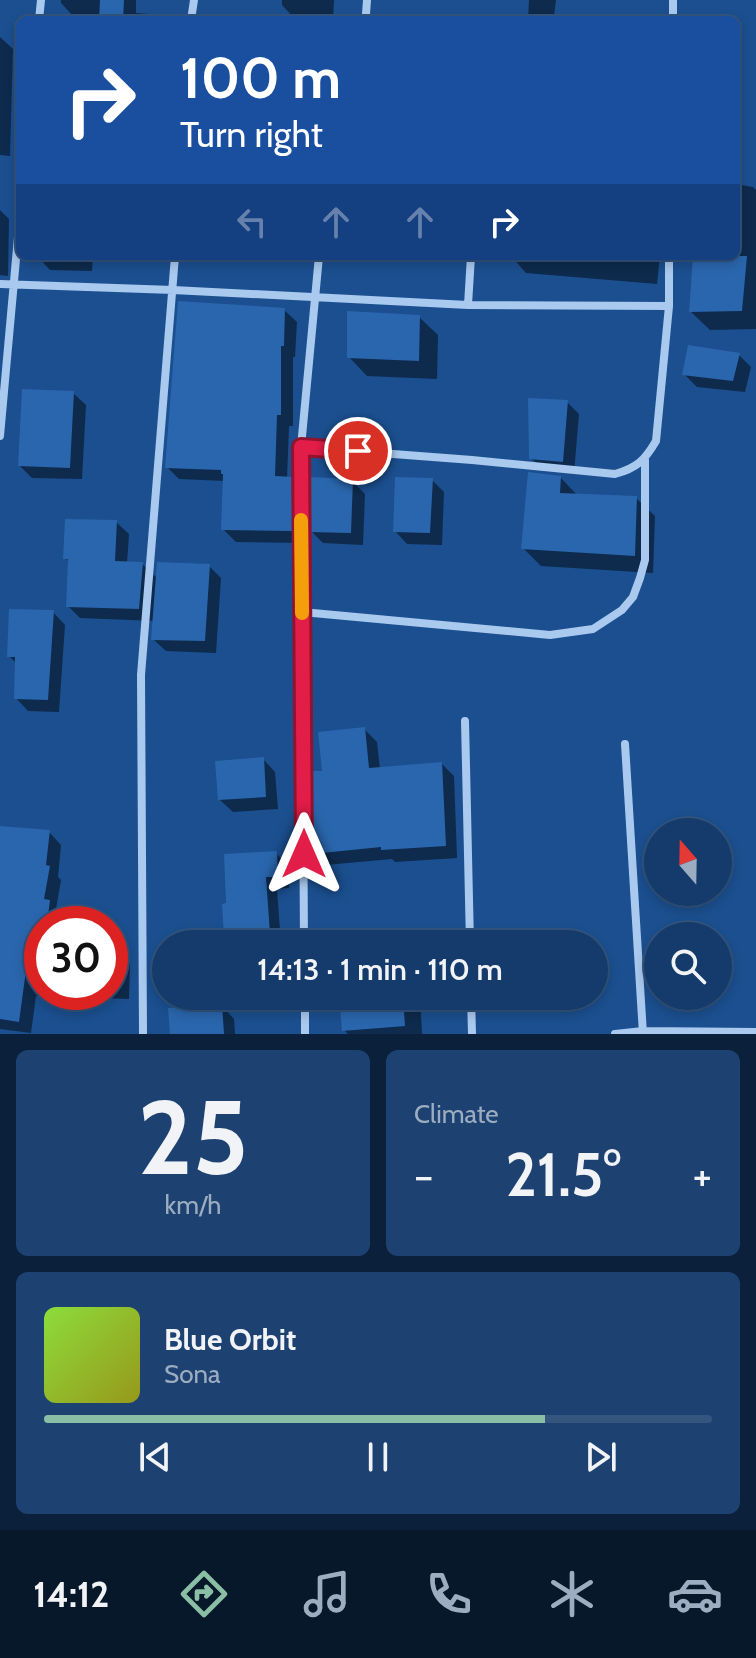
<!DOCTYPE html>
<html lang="en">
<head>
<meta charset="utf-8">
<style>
  body { margin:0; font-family:Cabin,sans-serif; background:#1d4271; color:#f1f3f6; height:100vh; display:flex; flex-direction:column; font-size:30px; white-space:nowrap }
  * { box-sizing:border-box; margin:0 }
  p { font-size:26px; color:#9dadc1 }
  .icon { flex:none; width:44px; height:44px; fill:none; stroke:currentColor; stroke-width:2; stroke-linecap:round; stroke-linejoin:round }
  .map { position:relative; height:1034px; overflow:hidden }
  .side { display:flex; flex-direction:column; gap:16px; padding:16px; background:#0b203b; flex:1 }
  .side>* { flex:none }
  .banner { position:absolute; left:16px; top:16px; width:724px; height:244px; border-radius:12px; box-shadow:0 4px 12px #0003,0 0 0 2px #33557e; background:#1a4fa0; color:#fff; overflow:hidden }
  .needle { width:52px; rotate:340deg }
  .fabs { position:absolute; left:644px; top:818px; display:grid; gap:16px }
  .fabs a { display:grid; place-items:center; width:88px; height:88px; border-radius:50%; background:#143b6b; box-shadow:0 4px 12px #0003,0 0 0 2px #33557e; font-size:40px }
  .speed { position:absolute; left:24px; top:906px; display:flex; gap:16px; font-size:40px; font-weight:700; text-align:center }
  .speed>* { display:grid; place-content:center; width:104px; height:104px; border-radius:50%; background:#143b6b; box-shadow:0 4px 12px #0003,0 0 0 2px #33557e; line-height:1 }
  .speed .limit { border:12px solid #d22; background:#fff; color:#111 }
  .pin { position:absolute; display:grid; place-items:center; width:68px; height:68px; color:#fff; margin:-34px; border:4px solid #fff; border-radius:50%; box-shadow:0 2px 8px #0007 }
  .me { position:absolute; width:88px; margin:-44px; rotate:0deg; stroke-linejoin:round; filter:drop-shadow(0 0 6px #0008) }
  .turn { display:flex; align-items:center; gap:28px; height:168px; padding:0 32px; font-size:36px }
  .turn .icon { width:104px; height:104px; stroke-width:2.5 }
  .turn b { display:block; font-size:56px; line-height:68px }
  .lanes { display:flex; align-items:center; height:76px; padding:0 32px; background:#0003; justify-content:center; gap:40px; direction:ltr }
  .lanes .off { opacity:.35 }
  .big { font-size:60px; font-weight:600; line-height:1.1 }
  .side .card { flex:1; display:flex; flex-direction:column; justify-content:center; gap:12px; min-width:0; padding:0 28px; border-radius:12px; background:#1d4271 }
  .side .dial { align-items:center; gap:0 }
  .dial b { font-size:104px; line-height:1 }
  .song { display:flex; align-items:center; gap:24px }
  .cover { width:96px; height:96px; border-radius:12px; background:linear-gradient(135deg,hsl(90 70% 55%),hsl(60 70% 35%)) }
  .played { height:8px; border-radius:4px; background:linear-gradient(90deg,#8abfa5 75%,#33557e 75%) }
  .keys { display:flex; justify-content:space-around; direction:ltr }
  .heat { display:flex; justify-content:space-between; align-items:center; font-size:44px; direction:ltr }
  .side .tiles { flex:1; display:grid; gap:16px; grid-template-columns:1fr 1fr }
  .card:last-child { grid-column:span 2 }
  .trip { position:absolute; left:152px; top:930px; width:456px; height:80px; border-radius:40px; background:#143b6b; box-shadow:0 4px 12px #0003,0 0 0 2px #33557e; font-weight:600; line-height:80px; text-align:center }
  .tabs { display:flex; height:128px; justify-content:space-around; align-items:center; background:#08182b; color:#9dadc1 }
  .tabs .icon { width:56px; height:56px }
  .tabs .selected { color:#8abfa5 }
  .tabs b { font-size:36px; color:#f1f3f6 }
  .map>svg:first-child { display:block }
</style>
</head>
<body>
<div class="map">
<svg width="756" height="1034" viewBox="0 0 756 1034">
  <rect width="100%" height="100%" fill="#1b4f8f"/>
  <path fill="#0007" d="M 61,0 L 136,0 L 136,13 L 148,14 L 155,20 L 101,20 L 101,16 L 73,16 L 61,3 Z
    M 282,0 L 334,0 L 333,19 L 294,18 L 282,5 Z
    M 529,0 L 556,0 L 554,16 L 558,20 L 528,20 Z
    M 0,37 L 13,49 L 10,156 L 0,155 Z
    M 736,184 L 753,187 L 756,190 L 756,329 L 710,330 L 691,312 L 695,256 L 736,256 Z
    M 0,210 L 9,219 L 8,276 L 0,275 Z
    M 37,256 L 93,256 L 92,271 L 50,270 Z
    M 511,256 L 660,256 L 657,284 L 526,273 Z
    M 284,310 L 297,322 L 295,357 L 293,357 L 293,426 L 289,426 L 287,479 L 293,479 L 306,491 L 306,543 L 236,542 L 224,530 L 225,481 L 179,479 L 167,467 Z
    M 419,317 L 438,335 L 437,379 L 367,376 L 349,357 Z
    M 739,355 L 751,367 L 745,392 L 697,387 L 685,375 Z
    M 73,393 L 86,405 L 82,479 L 32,478 L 20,466 Z
    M 567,402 L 579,414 L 574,473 L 544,470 L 531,458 Z
    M 561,478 L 578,496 L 636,498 L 655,516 L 653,573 L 541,566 L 523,548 Z
    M 432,480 L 444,492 L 442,545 L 407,544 L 395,531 Z
    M 352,481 L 365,494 L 363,545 L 323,543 L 311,531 Z
    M 116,522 L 129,534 L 127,563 L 142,564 L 158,579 L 209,566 L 221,578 L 216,653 L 166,651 L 153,639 L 155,621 L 80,618 L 68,606 L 70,562 L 65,558 Z
    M 53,612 L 65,625 L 59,712 L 28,711 L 16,698 L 17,664 L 9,656 Z
    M 364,729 L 377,742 L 380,769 L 442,764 L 454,776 L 457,858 L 395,862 L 392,859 L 326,865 L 314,853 L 324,773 Z
    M 263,759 L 275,772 L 278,809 L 233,812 L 220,800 Z
    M 0,828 L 49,832 L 61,845 L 58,877 L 61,880 L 56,909 L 62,914 L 60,924 L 42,924 L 42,992 L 110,992 L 110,950 L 118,951 L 130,963 L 129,999 L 36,996 L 31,1033 L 0,1029 Z
    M 276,853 L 288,866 L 289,888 L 277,889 L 281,944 L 234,944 L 226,936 Z
    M 399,934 L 409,944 L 337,944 L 337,937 Z
    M 341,996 L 420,996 L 422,1034 L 348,1034 L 344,1030 Z
    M 222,1006 L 234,1019 L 235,1034 L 172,1034 Z"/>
  <path fill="#2a66ad" d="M 100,0 L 124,0 L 123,20 L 99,20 Z
    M 693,256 L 747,256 L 742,311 L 689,312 Z
    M 178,301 L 285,308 L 284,346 L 281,346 L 281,415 L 277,415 L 275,476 L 294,477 L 294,531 L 221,530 L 223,474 L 221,474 L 221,470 L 165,468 Z
    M 347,311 L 420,315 L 419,361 L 347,358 Z
    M 688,345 L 740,353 L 733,381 L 682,375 Z
    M 22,389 L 74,391 L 70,468 L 18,466 Z
    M 528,398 L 568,400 L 563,462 L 529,459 Z
    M 528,472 L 561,476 L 560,493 L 637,496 L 635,556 L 521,549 Z
    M 308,477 L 353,479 L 351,533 L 309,532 Z
    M 395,477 L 433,478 L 430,533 L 393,532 Z
    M 65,519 L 117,520 L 115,561 L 143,562 L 139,609 L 66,607 L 68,559 L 63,559 Z
    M 157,562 L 210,564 L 205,641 L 151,640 Z
    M 9,609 L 54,610 L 48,700 L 14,699 L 15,657 L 7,657 Z
    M 365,727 L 369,768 L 442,762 L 446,846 L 381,850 L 381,847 L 312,854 L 310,771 L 322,771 L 318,732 Z
    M 264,757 L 266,797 L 218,800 L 215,761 Z
    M 0,826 L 50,830 L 46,865 L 50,866 L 44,899 L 50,900 L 47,924 L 42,924 L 42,928 L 32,926 L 19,1022 L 0,1019 Z
    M 277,851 L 278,877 L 266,877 L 270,934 L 224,937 L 222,904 L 226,903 L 224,854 Z
    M 339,996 L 403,996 L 405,1026 L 342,1031 Z
    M 222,1004 L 224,1034 L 170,1034 L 168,1008 Z"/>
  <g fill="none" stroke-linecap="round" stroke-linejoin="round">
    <path stroke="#a9c9ee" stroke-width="8" d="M 366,14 L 367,0
      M 39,20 L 41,0
      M 191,20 L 194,0
      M 673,20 L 673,0
      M 0,284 L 173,290 L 468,305 L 669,306 L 669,256
      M 468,305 L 471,256
      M 0,436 L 20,215
      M 301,447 L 472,460 L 615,474 C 637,468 645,460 656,441 L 669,306
      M 302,612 L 550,635 L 593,629 L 622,610 L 633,597 L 640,578 L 645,560 L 645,460
      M 465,721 L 470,944
      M 625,744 L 643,1034
      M 304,944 L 301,447 L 319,256
      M 305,996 L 305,1034
      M 471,996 L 472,1034
      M 143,1034 L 141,675 L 175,256
      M 615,1034 L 643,1031 L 756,1032"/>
  </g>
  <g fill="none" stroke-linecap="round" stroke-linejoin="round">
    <defs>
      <path id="route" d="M 304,854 L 301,447 L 358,451"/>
    </defs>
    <use href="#route" stroke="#92132f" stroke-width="20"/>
    <use href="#route" stroke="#e11d48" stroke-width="14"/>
    <path stroke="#f59e0b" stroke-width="14" d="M 301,520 L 302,613"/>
  </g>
</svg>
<div class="fabs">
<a><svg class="needle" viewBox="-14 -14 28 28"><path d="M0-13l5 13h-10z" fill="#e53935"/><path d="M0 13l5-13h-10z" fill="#9dadc1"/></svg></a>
<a><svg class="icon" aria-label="search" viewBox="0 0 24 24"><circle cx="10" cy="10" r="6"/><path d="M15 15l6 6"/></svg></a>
</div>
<div class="speed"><div class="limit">30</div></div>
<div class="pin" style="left:358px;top:451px;background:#d93025"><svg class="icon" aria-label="arrive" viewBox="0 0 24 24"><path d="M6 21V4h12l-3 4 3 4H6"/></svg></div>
<svg class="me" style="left:304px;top:854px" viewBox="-20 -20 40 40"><path d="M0-17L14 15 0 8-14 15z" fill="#e11d48" stroke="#fff" stroke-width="4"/></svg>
<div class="trip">14:13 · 1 min · 110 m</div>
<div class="banner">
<div class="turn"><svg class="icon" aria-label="right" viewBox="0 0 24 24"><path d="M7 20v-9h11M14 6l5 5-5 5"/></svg><div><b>100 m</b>Turn right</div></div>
<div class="lanes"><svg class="icon off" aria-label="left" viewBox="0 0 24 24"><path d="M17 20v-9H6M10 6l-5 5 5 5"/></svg><svg class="icon off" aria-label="ahead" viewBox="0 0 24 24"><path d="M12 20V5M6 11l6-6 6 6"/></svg><svg class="icon off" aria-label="ahead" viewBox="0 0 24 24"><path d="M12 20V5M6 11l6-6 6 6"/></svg><svg class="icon" aria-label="right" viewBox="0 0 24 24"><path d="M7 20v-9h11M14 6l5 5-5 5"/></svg></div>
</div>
</div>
<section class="side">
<div class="tiles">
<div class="card dial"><b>25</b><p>km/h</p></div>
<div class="card"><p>Climate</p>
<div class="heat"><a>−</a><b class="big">21.5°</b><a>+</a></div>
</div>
<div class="card">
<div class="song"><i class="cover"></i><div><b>Blue Orbit</b><p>Sona</p></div></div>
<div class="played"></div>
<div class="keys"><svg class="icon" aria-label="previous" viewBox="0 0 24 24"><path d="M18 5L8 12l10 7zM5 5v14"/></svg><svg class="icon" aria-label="pause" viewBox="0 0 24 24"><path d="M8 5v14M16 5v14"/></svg><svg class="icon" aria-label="next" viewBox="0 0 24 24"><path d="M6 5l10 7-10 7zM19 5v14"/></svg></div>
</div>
</div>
</section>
<nav class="tabs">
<b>14:12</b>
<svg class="icon selected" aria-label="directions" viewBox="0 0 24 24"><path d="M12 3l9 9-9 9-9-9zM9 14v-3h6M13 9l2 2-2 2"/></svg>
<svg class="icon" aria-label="music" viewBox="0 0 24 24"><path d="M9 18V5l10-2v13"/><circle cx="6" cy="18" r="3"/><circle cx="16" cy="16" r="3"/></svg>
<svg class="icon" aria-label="phone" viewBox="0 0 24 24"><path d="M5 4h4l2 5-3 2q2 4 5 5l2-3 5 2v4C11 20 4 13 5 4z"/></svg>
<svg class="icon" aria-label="climate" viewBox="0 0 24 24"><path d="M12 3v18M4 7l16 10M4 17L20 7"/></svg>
<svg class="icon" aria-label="car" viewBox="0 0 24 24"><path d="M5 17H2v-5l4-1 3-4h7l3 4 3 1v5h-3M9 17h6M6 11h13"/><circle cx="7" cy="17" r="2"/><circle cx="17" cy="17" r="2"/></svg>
</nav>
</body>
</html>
